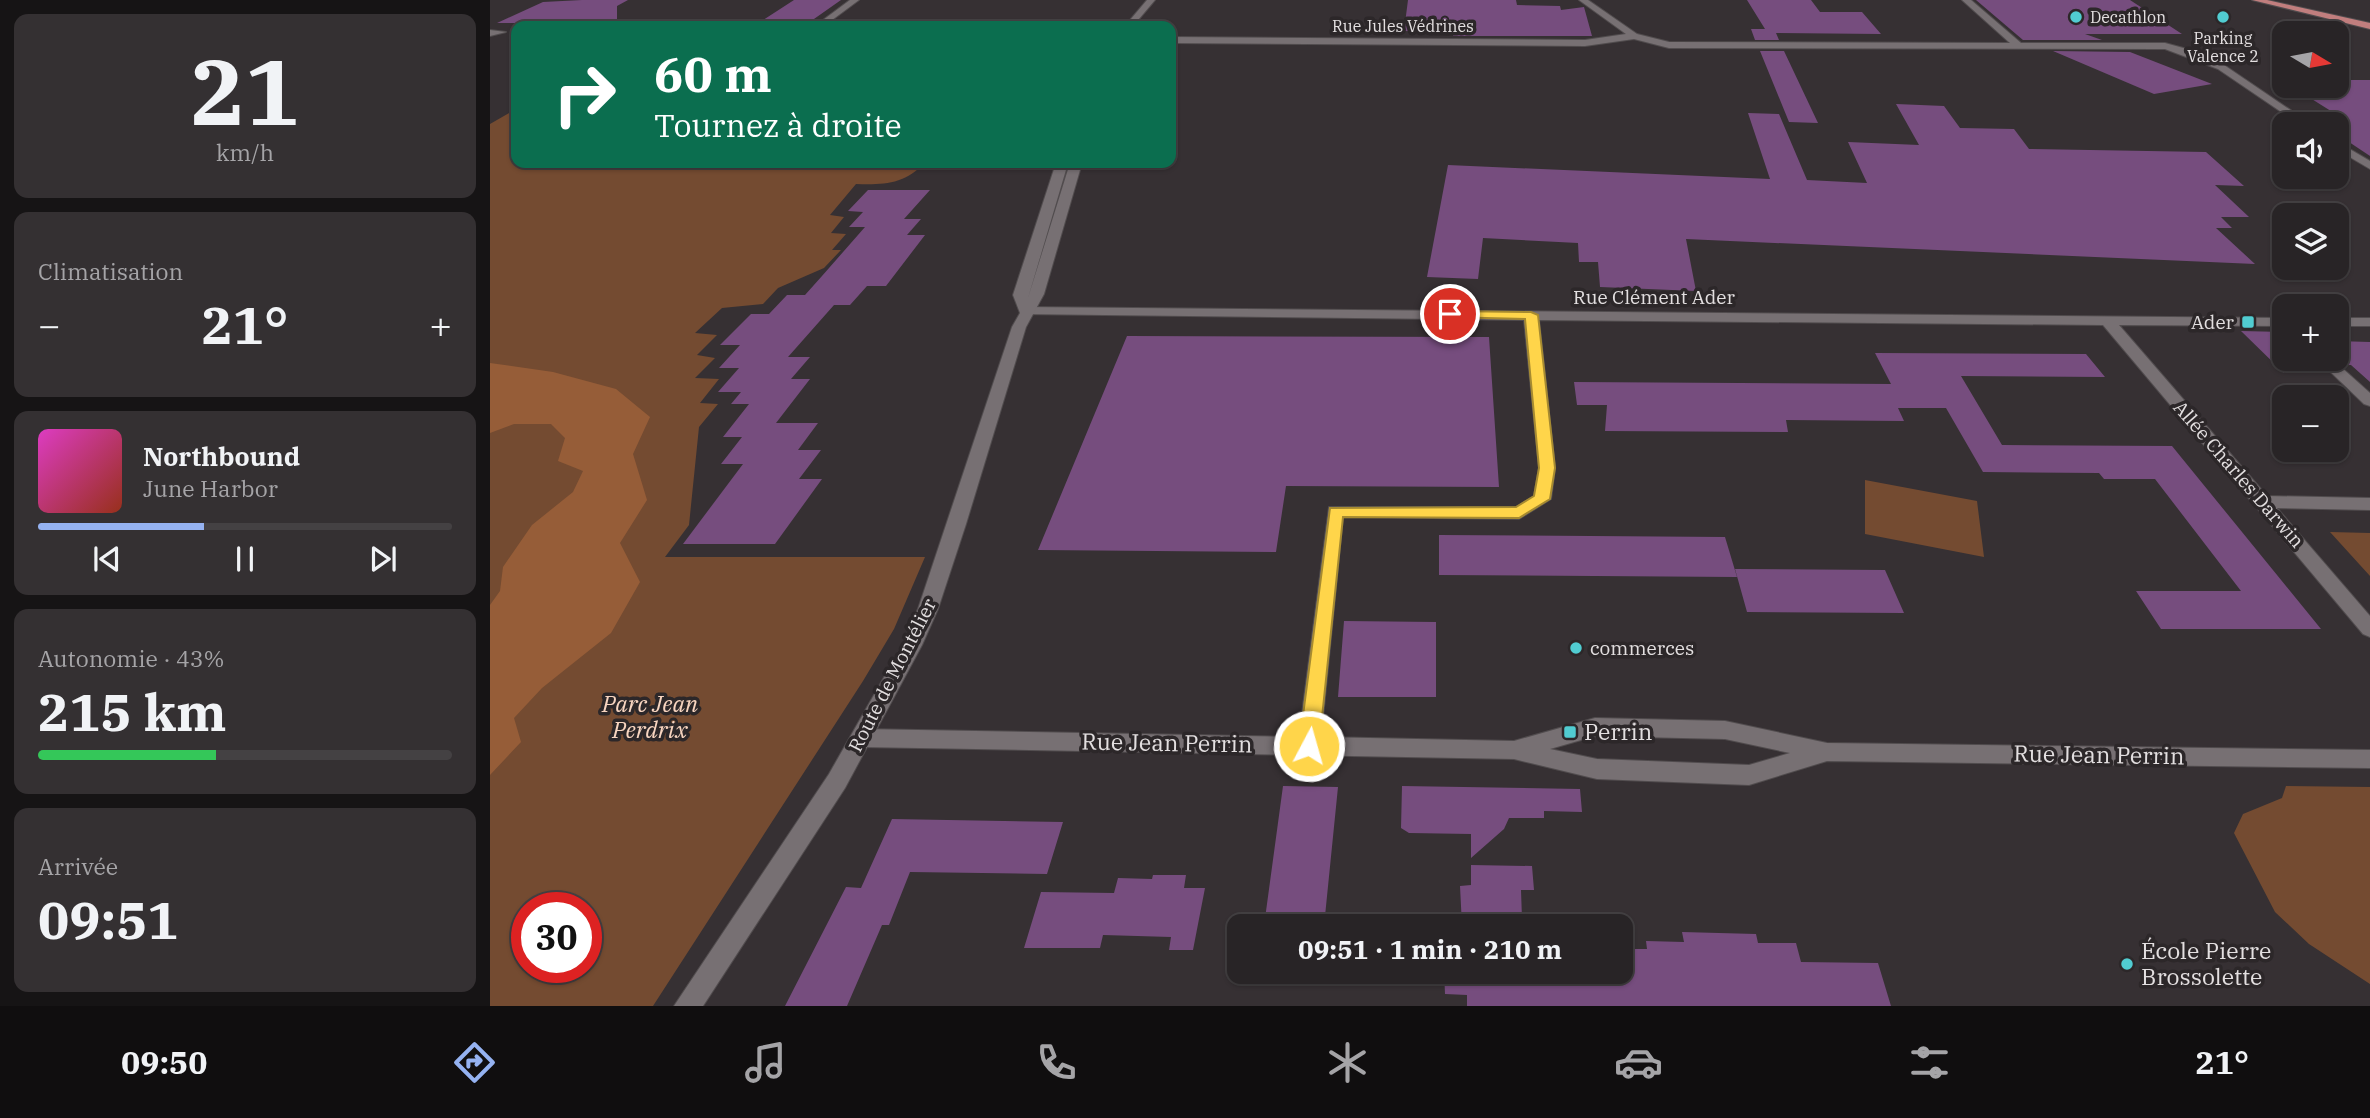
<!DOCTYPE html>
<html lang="fr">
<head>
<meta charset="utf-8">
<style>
  body { margin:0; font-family:"IBM Plex Serif",serif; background:#343032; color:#f1f3f6; height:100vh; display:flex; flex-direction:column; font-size:26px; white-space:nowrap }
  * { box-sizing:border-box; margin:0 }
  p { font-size:23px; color:#a5a4a7 }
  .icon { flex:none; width:38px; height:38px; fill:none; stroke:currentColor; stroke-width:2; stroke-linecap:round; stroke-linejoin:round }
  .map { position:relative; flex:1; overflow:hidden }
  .side { display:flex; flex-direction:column; gap:14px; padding:14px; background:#161415; width:490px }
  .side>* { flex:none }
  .hud { position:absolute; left:21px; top:21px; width:665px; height:147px; border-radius:14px; box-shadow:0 2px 5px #0004,0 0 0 2px #444143; background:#0b6e4f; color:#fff; overflow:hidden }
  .needle { width:46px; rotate:100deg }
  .tools { position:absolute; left:1782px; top:21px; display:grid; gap:14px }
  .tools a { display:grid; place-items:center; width:77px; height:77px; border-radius:14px; background:#282426; box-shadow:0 2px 5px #0004,0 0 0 2px #444143; font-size:35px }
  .speed { position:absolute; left:21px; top:892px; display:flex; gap:14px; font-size:35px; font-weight:700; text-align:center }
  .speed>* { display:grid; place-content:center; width:91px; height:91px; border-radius:50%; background:#282426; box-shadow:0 2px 5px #0004,0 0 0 2px #444143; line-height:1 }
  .speed .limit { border:10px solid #d22; background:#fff; color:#111 }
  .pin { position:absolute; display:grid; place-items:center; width:60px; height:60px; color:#fff; margin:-30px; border:4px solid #fff; border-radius:50%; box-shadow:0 2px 7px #0007 }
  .me { position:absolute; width:77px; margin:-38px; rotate:6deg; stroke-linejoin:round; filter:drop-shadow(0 0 5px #0008) }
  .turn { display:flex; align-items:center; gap:24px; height:147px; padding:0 28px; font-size:32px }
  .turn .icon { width:91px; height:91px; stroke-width:2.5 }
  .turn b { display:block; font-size:49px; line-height:60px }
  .big { font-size:52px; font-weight:700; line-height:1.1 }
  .side .tile { flex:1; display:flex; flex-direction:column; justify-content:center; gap:10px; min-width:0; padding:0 24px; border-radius:14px; background:#343032 }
  .side .dial { align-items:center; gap:0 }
  .dial b { font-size:91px; line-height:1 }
  .song { display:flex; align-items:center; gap:21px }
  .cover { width:84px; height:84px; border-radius:10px; background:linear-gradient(135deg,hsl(310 70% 55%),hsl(10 70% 35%)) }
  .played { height:7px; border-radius:4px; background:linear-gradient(90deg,#95b2f1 40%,#444143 40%) }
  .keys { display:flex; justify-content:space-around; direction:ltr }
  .heat { display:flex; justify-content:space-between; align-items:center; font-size:38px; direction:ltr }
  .charge { height:10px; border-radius:5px; background:linear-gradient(90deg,#34c759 43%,#444143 0) }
  .trip { position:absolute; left:737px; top:914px; width:406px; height:70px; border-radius:14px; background:#282426; box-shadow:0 2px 5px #0004,0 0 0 2px #444143; font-weight:700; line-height:70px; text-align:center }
  .tabs { display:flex; height:112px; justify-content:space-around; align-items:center; background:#100e0f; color:#a5a4a7 }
  .tabs .icon { width:49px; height:49px }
  .tabs .on { color:#95b2f1 }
  .tabs b { font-size:32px; color:#f1f3f6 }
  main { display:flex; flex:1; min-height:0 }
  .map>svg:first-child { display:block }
</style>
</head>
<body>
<main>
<section class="side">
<div class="tile dial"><b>21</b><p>km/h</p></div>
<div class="tile"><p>Climatisation</p>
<div class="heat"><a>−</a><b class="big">21°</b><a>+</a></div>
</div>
<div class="tile">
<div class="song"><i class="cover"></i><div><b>Northbound</b><p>June Harbor</p></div></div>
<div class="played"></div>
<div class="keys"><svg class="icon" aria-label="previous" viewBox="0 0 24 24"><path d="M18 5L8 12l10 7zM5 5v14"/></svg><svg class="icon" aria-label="pause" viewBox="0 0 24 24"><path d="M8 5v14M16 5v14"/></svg><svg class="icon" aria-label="next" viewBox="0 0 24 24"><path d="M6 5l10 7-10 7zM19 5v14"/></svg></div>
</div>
<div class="tile"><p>Autonomie · 43%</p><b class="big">215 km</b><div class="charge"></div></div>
<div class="tile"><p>Arrivée</p><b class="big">09:51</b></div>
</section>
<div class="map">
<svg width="1880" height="1006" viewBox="0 0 1880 1006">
  <rect width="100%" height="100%" fill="#363033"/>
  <path fill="#744b31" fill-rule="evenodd" d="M 26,109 L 26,163 L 434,163 C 416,184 393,185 366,184 L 340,215 L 354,217 L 341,233 L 356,234 L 342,250 L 351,250 L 334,268 L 288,288 L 273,304 L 232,308 L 205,333 L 227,335 L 207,355 L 225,358 L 205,378 L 229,379 L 210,403 L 228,404 L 209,427 L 199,525 L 175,557 L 435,557 L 404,629 L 373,681 L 163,1006 L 0,1006 L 0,124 ZM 37,908 L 96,908 L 96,968 L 37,968 Z
    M 1375,480 L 1487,501 L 1494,557 L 1375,534 Z
    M 1840,532 L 1880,533 L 1880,576 Z
    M 1796,786 L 1880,787 L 1880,984 L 1819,944 L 1785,912 L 1744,833 L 1753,814 L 1792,798 Z"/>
  <path fill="#965d38" d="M 0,363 L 63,372 L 126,389 L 160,417 L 143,454 L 157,500 L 130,543 L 150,582 L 121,633 L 52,688 L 24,718 L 31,742 L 0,775 L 0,605 L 10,591 L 13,567 L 42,525 L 83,492 L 93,471 L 68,461 L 75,438 L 61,424 L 24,424 L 0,433 Z"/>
  <path fill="#764d7e" d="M 92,0 L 138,0 L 127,6 L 127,24 L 40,26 L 45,23 L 7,23 L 53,2 Z
    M 304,0 L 351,0 L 314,26 L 264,26 Z
    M 918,0 L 1026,0 L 1027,5 L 1070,6 L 1071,10 L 1094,7 L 1102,36 L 963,36 L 963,32 L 914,31 Z
    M 1257,0 L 1321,0 L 1330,12 L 1372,12 L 1391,34 L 1286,33 L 1289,40 L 1265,40 L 1261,29 L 1275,29 Z
    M 1486,0 L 1640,0 L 1692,34 L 1595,34 L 1612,40 L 1533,40 Z
    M 1270,51 L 1294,51 L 1328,123 L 1299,122 Z
    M 1563,51 L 1640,52 L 1722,84 L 1664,94 Z
    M 1846,80 L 1880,80 L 1880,156 L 1853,138 L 1860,123 L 1801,86 L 1846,86 Z
    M 1406,104 L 1454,106 L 1470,128 L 1524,129 L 1539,149 L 1716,152 L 1754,186 L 1725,185 L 1759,217 L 1731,217 L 1742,228 L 1726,228 L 1765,264 L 1196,239 L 1206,291 L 1110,287 L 1108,262 L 1089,262 L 1088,243 L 993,238 L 988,279 L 937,277 L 958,165 L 1280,179 L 1258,113 L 1289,114 L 1317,180 L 1377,183 L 1358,142 L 1429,145 Z
    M 378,190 L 440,190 L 414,219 L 431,219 L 417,235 L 435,235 L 396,286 L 377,286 L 360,305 L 344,305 L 298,357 L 320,357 L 301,379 L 320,379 L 286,423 L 328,423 L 308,450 L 331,450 L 309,479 L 332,479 L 285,544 L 193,544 L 253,464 L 231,464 L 252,437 L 233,437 L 259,404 L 241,404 L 251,392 L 228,392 L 249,368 L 229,368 L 250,345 L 230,345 L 261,314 L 279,314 L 297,295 L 315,295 L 332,276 L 375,227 L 359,227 L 373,212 L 358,211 Z
    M 1751,331 L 1794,332 L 1794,373 Z
    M 637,336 L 999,337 L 1009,487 L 796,486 L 786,552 L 548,550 Z
    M 1846,341 L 1880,342 L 1880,382 L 1861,365 L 1853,365 L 1846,359 Z
    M 1385,353 L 1596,354 L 1615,377 L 1471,376 L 1512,445 L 1682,446 L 1831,629 L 1671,629 L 1646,591 L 1751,591 L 1665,479 L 1614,479 L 1609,473 L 1493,472 L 1456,408 L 1408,408 L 1414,421 L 1296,420 L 1298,432 L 1115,431 L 1117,405 L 1087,405 L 1084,382 L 1401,384 Z
    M 949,535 L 1235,537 L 1247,577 L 949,575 Z
    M 1245,569 L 1395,570 L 1414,613 L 1257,612 Z
    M 854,621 L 946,622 L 946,697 L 848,697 Z
    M 793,786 L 848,787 L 834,926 L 774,926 Z
    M 912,786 L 1090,789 L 1092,812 L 1054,811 L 1054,818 L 1019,818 L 1014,829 L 981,858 L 981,834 L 919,833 L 911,828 Z
    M 402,819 L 573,822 L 557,874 L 420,872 L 399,925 L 392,925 L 357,1006 L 295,1006 L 356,887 L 371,888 Z
    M 981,865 L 1042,866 L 1044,890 L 1031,890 L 1032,919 L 1017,918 L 1017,926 L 972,926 L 970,886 L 981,885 Z
    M 663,875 L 696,875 L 694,888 L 715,888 L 703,950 L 679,950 L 681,937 L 613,935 L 610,948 L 534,948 L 551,892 L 624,893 L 628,878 L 662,879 Z
    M 1192,932 L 1266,934 L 1268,943 L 1306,943 L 1311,962 L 1388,963 L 1401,1006 L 977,1006 L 977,995 L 955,994 L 954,971 L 1130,971 L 1130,949 L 1157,949 L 1156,941 L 1194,942 Z"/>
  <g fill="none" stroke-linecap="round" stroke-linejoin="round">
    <defs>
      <path id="street" d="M 360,0 L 369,0 L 334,26 L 325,26 Z
        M 1089,0 L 1098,0 L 1147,34 L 1179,42 L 1520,43 L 1472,0 L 1481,0 L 1531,43 L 1675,43 L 1697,49 L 1734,65 L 1821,124 L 1809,124 L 1728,69 L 1675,49 L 1179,48 L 1144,39 L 1095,46 L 681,43 L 681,37 L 1095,40 L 1136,34 Z
        M 0,30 L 16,32 L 0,36 Z
        M 1846,141 L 1880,161 L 1880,169 L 1846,149 Z
        M 535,307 L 1794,318 L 1794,326 L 1629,325 L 1777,496 L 1880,498 L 1880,510 L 1787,508 L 1880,616 L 1880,637 L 1873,634 L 1613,325 L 1049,320 L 1065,468 L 1061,499 L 1029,519 L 853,517 L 831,737 L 1024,741 L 1105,718 L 1235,721 L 1337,743 L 1880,750 L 1880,768 L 1337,761 L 1259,785 L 1107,779 L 1024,759 L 372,747 L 364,744 L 361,738 L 364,732 L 372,729 L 809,737 L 839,507 L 1026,507 L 1044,496 L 1049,468 L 1034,320 L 530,314 L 530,308 ZM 1105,736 L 1235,739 L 1300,753 L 1259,765 L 1107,759 L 1060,749 Z
        M 1846,318 L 1880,318 L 1880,326 L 1846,326 Z
        M 1827,359 L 1842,359 L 1880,393 L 1880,406 L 1874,404 Z"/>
      <path id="secondary" d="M 657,0 L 665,0 L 643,26 L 635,26 Z
        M 566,163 L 578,163 L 538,298 L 580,163 L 592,163 L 554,294 L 536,327 L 476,524 L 448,609 L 432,645 L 355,788 L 213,1006 L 184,1006 L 339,774 L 413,644 L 428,609 L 522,327 L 530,313 L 523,295 Z"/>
      <path id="primary" d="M 1762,0 L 1777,0 L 1880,23 L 1880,29 Z"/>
    </defs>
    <use href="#street" stroke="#514c4e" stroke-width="2"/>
    <use href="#secondary" stroke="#514c4e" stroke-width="2"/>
    <use href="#primary" stroke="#514c4e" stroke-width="2"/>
    <use href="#street" fill="#777073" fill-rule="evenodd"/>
    <use href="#secondary" fill="#777073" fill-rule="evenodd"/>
    <use href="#primary" fill="#c17e7e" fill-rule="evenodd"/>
  </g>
  <path fill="#ffd54a" stroke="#a68a30" stroke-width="2" d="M 960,311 L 1041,312 L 1048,315 L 1065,468 L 1060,499 L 1029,518 L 853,517 L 829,746 L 826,751 L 819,754 L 812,751 L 809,746 L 840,508 L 1026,507 L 1044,496 L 1049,468 L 1035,319 L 955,317 L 955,312 Z"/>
  <g fill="#51ccd1" stroke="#2c2729" stroke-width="2.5">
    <circle cx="1586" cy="17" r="7"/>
    <circle cx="1733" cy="17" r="7"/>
    <rect x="1751" y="315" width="14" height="14" rx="3.5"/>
    <circle cx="1086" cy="648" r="7"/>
    <rect x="1073" y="725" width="14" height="14" rx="3.5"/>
    <circle cx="1637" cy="964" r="7"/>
  </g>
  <g text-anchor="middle" stroke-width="7" stroke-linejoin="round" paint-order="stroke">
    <g font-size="16" fill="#e3dfe0" stroke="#2c2729" text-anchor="start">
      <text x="1600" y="23">Decathlon</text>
      <text x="1733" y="44" text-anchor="middle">Parking<tspan x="1733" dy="18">Valence 2</tspan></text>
    </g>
    <g font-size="16" fill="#e3dfe0" stroke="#2c2729">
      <text x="913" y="32">Rue Jules Védrines</text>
    </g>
    <g font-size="19" fill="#e3dfe0" stroke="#2c2729">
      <text x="1164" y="304">Rue Clément Ader</text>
      <text transform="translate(1749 474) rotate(49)" y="7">Allée Charles Darwin</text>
      <text transform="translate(402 675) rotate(-63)" y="7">Route de Montélier</text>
    </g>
    <g font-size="19" fill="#e3dfe0" stroke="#2c2729" text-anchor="end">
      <text x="1744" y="329">Ader</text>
      <text x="1100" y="655" text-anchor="start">commerces</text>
    </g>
    <g font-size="23" font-style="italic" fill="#f8d5c0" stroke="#2c2729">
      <text x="160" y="712">Parc Jean<tspan x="160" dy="26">Perdrix</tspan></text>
    </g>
    <g font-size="23" fill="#e3dfe0" stroke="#2c2729" text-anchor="start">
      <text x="1094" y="740">Perrin</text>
      <text x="1651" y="959">École Pierre<tspan x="1651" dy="26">Brossolette</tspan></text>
    </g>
    <g font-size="23" fill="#e3dfe0" stroke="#2c2729">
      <text transform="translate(677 743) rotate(1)" y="8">Rue Jean Perrin</text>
      <text transform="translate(1609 755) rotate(1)" y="8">Rue Jean Perrin</text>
    </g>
  </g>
</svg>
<div class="tools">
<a><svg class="needle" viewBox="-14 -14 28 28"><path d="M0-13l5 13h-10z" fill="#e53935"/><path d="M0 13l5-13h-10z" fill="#a5a4a7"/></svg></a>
<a><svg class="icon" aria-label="sound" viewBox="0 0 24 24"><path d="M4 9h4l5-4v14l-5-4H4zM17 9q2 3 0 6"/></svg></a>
<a><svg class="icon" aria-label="layers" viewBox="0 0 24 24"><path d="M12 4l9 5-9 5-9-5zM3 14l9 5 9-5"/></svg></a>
<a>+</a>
<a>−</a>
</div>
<div class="speed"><div class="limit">30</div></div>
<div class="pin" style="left:960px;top:314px;background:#d93025"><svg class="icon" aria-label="arrive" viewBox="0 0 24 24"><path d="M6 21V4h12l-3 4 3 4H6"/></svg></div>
<svg class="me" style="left:819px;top:746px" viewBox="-20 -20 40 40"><circle r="17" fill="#ffd54a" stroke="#fff" stroke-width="3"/><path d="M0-11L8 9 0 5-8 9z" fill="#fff"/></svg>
<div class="trip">09:51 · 1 min · 210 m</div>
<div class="hud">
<div class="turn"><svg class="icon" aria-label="right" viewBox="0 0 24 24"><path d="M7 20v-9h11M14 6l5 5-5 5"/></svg><div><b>60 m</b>Tournez à droite</div></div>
</div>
</div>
</main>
<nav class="tabs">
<b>09:50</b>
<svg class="icon on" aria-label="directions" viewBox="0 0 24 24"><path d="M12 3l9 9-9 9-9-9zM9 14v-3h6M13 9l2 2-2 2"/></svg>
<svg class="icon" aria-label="music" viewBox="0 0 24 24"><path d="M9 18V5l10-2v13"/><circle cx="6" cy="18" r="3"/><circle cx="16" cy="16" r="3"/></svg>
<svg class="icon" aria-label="phone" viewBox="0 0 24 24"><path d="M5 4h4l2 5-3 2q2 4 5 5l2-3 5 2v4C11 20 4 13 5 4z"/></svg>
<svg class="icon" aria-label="climate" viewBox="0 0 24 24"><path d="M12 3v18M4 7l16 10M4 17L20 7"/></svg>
<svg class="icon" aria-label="car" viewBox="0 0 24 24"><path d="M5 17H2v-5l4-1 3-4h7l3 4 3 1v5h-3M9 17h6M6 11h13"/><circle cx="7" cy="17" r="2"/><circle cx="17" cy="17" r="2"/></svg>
<svg class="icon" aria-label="filters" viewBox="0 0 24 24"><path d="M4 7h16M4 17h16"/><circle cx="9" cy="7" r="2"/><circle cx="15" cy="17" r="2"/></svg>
<b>21°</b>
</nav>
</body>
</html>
